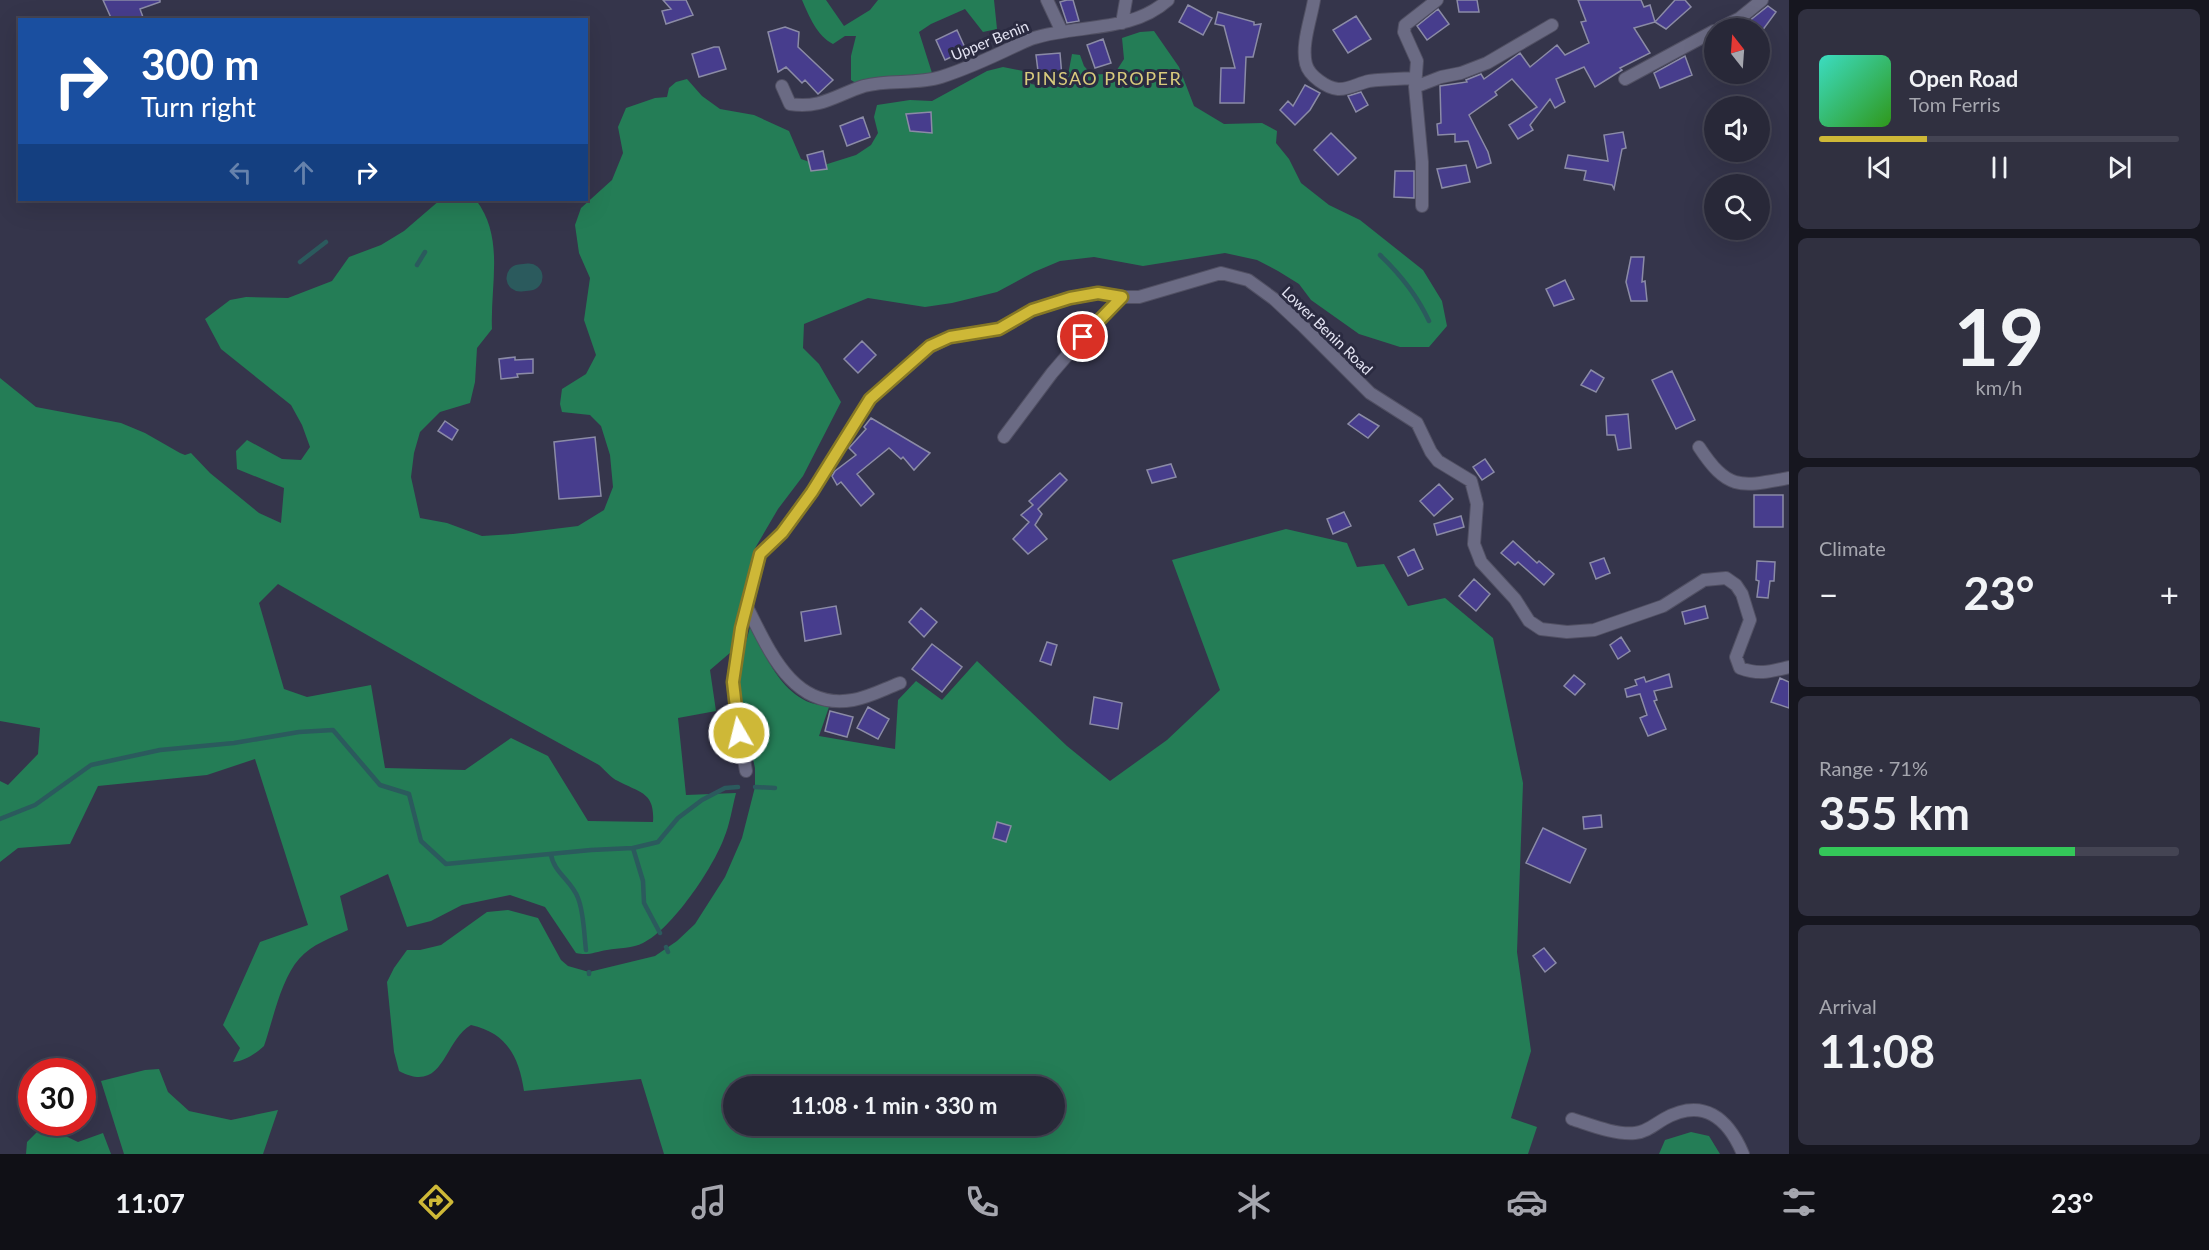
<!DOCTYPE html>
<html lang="en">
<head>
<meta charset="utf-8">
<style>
  body { margin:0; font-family:Lato,sans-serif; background:#303040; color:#f1f3f6; height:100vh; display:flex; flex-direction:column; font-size:22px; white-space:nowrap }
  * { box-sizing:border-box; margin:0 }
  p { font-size:20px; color:#a5a6ae }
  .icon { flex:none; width:33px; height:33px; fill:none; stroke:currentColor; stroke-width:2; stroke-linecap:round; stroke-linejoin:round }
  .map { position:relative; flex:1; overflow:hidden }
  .drawer { display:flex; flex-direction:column; gap:9px; padding:9px; background:#16161f; width:420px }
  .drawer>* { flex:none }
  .top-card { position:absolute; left:18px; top:18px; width:570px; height:183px; border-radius:0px; box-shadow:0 6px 24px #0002,0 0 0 2px #444453; background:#1a4fa0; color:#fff; overflow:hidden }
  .needle { width:39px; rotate:343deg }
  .buttons { position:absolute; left:1704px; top:18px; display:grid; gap:12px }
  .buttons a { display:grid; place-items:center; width:66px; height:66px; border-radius:50%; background:#282838; box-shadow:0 6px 24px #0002,0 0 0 2px #444453; font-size:30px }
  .speed { position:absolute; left:18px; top:1058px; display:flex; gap:12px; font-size:30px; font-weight:700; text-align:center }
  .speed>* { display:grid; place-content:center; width:78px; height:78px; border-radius:50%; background:#282838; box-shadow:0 6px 24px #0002,0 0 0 2px #444453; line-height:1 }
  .speed .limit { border:9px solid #d22; background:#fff; color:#111 }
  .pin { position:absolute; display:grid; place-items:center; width:51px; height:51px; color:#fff; margin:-26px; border:3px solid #fff; border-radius:50%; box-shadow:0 2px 6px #0007 }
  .me { position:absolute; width:66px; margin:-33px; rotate:352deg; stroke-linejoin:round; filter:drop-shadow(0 0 4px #0008) }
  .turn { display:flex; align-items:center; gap:21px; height:126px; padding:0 24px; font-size:27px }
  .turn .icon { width:78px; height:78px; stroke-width:2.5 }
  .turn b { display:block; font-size:42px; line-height:51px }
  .lanes { display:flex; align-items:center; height:57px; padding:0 24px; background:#0003; justify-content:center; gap:30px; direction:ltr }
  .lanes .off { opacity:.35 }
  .big { font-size:45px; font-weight:700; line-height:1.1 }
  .drawer .tile { flex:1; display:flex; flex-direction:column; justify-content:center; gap:9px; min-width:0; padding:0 21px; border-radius:9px; background:#303040 }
  .drawer .dial { align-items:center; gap:0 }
  .dial b { font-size:78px; line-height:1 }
  .song { display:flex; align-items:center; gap:18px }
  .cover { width:72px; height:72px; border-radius:9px; background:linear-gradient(135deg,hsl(170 70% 55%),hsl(110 70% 35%)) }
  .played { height:6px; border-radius:3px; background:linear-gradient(90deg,#ceb837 30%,#444453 30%) }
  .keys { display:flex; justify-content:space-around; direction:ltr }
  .heat { display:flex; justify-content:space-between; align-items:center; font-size:33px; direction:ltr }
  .charge { height:9px; border-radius:4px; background:linear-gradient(90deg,#34c759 71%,#444453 0) }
  .trip { position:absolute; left:723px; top:1076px; width:342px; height:60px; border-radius:30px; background:#282838; box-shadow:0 6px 24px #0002,0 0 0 2px #444453; font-weight:700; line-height:60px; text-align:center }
  .tabs { display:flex; height:96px; justify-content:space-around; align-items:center; background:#101016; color:#a5a6ae }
  .tabs .icon { width:42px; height:42px }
  .tabs .selected { color:#ceb837 }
  .tabs b { font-size:27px; color:#f1f3f6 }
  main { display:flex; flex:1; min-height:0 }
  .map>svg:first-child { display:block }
</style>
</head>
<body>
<main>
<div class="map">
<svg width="1789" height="1154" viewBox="0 0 1789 1154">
  <rect width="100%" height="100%" fill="#35354b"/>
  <path fill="#247d56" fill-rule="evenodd" d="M 802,0 L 826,0 L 844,26 L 870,10 L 878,0 L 994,0 L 997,29 L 983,32 L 965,9 L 931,24 L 919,32 L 932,73 L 859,85 L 851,80 L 851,56 L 856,36 L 845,36 L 833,44 C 817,36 809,16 802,0 Z
    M 1154,31 L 1179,67 L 1194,106 L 1224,124 L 1262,123 L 1277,131 L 1276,143 L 1289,159 L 1301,183 L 1329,205 L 1360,220 L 1423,270 L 1442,301 L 1447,326 L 1429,347 L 1400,347 L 1359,334 L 1311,300 L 1299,284 L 1278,271 L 1257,260 L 1225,253 L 1143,266 L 1094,257 L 1060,261 L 1034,272 L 997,292 L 952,303 L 925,307 L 868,298 L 804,324 L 803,348 L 819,364 L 841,402 L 803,476 L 778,509 L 754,550 L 731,652 L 710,670 L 716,711 L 678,718 L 686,795 L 736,793 C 732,808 730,824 724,838 C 713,868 672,929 643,943 C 633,948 619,948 607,950 C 595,952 588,956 576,953 L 545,907 L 510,895 L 462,905 L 431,921 L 407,927 L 388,874 L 340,896 L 348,930 C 331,938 312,944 299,959 C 281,979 273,1020 264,1046 C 255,1054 245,1061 233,1062 L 240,1048 L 223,1025 L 260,942 L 308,925 L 255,759 L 207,775 L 98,786 L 70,844 L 18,848 L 0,862 L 0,781 L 8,785 L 38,754 L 40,728 L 0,721 L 0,378 L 36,407 L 121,423 L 145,433 L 180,453 L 185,455 L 191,453 L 210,473 L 259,513 L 281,523 L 284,488 L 237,469 L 236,451 L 247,440 L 282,459 L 301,460 L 310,447 L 302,425 L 291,405 L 221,349 L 205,319 L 230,300 L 246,297 L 288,298 L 332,281 L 349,257 L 381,245 L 404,231 L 440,200 L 476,200 C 505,238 490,285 492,329 L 477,348 L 475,382 L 470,403 L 440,412 L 420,432 L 414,453 L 411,477 L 420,518 L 447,523 L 482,536 L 513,534 L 578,526 L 604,510 L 613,487 L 610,455 L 601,426 L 590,415 L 562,412 L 560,404 L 562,389 L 586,374 L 596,355 L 584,320 L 590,278 L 579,253 L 575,225 L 581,208 L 612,180 L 623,153 L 618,127 L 626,108 L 655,98 L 667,97 L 669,88 L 676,82 L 687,79 L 702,96 L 720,109 L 754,115 L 789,131 L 801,159 L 821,166 L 856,155 L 871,145 L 878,133 L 874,117 L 877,105 L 910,100 L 932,101 L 987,71 L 1003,67 L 1023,71 L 1031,84 L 1048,87 L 1064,83 L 1068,75 L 1072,54 L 1080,55 L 1084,66 L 1092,75 L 1115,73 L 1124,59 L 1122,38 L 1140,32 ZM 278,584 L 479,699 L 599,765 C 605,770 611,778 618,781 C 640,793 655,792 653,822 L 588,821 L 548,756 L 511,738 L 465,770 L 385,768 L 371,685 L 307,697 L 284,689 L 259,603 Z
    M 1286,529 L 1347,543 L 1357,567 L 1384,564 L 1408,606 L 1445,598 L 1493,638 L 1523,783 L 1517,952 L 1531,1051 L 1511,1118 L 1537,1127 L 1528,1154 L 664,1154 L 641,1079 L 524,1091 C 519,1057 507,1033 471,1025 C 443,1041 444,1095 399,1071 L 394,1052 L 387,982 L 394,968 L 407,950 L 420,950 L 441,945 L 487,912 L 508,910 L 538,918 L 561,960 L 568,966 L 589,972 L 655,956 L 677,941 L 695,924 L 725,877 L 742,838 L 755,787 L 755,768 L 738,691 L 744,650 L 750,627 C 765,654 777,686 806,701 C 812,704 822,705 829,707 L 819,736 L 895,749 L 898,700 L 916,681 L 942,700 L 977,661 L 1067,746 L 1110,781 L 1167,740 L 1220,690 L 1172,560 ZM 734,1086 L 1054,1086 L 1054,1125 L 734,1125 Z
    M 159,1069 L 168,1092 L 189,1111 L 231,1120 L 278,1110 L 263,1154 L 124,1154 L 101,1081 L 145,1070 Z
    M 41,1128 L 57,1132 L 78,1142 L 103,1133 L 111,1154 L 26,1154 L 27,1142 Z
    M 1691,1132 L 1709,1136 L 1720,1154 L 1659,1154 L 1665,1140 Z"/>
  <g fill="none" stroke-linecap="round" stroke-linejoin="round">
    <path stroke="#2b5a5d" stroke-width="4.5" d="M 1380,255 C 1401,275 1417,295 1429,321
      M 300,262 L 326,242
      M 417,265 L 425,252
      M 755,787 L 775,788
      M 0,819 L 35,805 L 91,765 L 160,750 L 234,743 L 299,732 L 333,730 L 380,785 L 409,794 L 421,841 L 446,864 L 591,850 L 633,848 L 658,842 L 678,818 L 702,800 L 725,788 L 738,787
      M 633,848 L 643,881 L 644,903 L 660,933
      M 551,854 C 553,872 572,881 578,898 C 584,913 584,934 586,950
      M 666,947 L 668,952
      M 589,972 L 589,974"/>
    <path stroke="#2b5a5d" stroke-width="27" d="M 520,278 L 529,277"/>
  </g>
  <path fill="#473d8d" stroke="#8b8ba6" stroke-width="1.5" d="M 103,0 L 160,0 L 160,2 L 140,9 L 144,20 L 112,20 Z
    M 663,0 L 686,0 L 693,15 L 666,24 L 662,11 L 671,9 Z
    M 1067,0 L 1073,0 L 1079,21 L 1067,23 L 1060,2 Z
    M 1457,0 L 1477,0 L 1479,12 L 1459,12 Z
    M 1578,0 L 1641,0 L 1644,7 L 1650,5 L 1655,22 L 1634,28 L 1650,53 L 1620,68 L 1622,70 L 1595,87 L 1584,67 L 1556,79 L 1565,102 L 1555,108 L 1550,99 L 1530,125 L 1533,130 L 1518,139 L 1509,125 L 1537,107 L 1512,79 L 1495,92 L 1497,95 L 1469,115 L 1488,152 L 1491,163 L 1477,168 L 1468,141 L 1455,142 L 1455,134 L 1438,135 L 1437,124 L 1441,123 L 1440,86 L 1467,82 L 1466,80 L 1481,74 L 1484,79 L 1520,53 L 1530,67 L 1557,45 L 1565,55 L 1589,43 L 1581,22 L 1586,21 Z
    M 1675,0 L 1685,0 L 1691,7 L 1666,29 L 1655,22 Z
    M 1188,5 L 1212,18 L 1203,35 L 1179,22 Z
    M 1768,6 L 1776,12 L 1762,31 L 1748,22 Z
    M 1438,9 L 1449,24 L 1427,40 L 1417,26 Z
    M 1218,12 L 1254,22 L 1254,25 L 1261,24 L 1253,57 L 1246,57 L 1244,103 L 1220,103 L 1221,68 L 1235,68 L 1224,26 L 1215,24 Z
    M 1356,16 L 1371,39 L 1348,53 L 1333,30 Z
    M 785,27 L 799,32 L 798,47 L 833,80 L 818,94 L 805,80 L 802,83 L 786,67 L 778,72 L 768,32 Z
    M 957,30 L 966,50 L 945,60 L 936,40 Z
    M 1103,39 L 1111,63 L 1095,68 L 1087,45 Z
    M 714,47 L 719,47 L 726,69 L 699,77 L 692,54 Z
    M 1060,53 L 1062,77 L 1039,79 L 1036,55 Z
    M 1685,56 L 1692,75 L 1660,88 L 1654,73 Z
    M 1305,85 L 1320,93 L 1310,110 L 1295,125 L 1280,110 L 1288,101 L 1293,106 Z
    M 1361,92 L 1368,105 L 1356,112 L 1348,96 Z
    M 931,112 L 932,133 L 910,131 L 906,114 Z
    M 863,117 L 870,137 L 847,146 L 840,126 Z
    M 1623,132 L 1626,148 L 1622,149 L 1614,189 L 1612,185 L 1584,180 L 1586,171 L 1565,168 L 1568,155 L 1608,161 L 1604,135 Z
    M 1331,133 L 1356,158 L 1338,175 L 1314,150 Z
    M 823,151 L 827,169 L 811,171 L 807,155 Z
    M 1466,165 L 1470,182 L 1442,188 L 1437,169 Z
    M 1395,171 L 1414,171 L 1414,198 L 1394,197 Z
    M 1631,257 L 1644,257 L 1642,282 L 1645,281 L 1647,301 L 1631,301 L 1626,282 Z
    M 1565,280 L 1574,299 L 1554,306 L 1546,289 Z
    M 862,341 L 876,355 L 858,373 L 844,359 Z
    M 515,357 L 515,360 L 533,359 L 533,373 L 517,374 L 518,377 L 501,379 L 499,359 Z
    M 1591,370 L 1604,378 L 1596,392 L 1581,385 Z
    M 1672,371 L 1695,420 L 1676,429 L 1652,380 Z
    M 1359,414 L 1379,426 L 1368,438 L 1348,424 Z
    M 1628,414 L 1631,448 L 1618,450 L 1615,435 L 1607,435 L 1606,416 Z
    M 871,418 L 930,453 L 914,470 L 903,457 L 901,459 L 889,448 L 857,474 L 874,494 L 861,506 L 841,482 L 837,485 L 832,476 L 835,471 L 856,455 L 849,448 L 866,429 L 864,427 Z
    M 445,421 L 458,430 L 452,440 L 438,431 Z
    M 595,437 L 601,496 L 559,499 L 554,442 Z
    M 1485,459 L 1494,472 L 1482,480 L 1473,467 Z
    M 1171,464 L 1176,477 L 1152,483 L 1147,470 Z
    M 1060,473 L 1067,480 L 1038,509 L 1042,514 L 1035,525 L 1047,539 L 1028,554 L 1013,539 L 1029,522 L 1021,515 L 1033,505 L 1029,501 Z
    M 1439,484 L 1453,499 L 1434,516 L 1420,501 Z
    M 1754,495 L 1783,495 L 1783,527 L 1754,527 Z
    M 1344,512 L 1351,526 L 1333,534 L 1327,519 Z
    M 1461,516 L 1464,527 L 1437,535 L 1434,524 Z
    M 1513,541 L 1537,563 L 1539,561 L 1554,574 L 1544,585 L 1518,562 L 1515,565 L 1501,553 Z
    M 1414,549 L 1423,569 L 1408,576 L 1398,557 Z
    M 1604,558 L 1610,573 L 1596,579 L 1590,563 Z
    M 1757,561 L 1775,562 L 1774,581 L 1770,581 L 1768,598 L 1757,597 L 1759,581 L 1756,580 Z
    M 1474,579 L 1490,594 L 1476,611 L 1459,596 Z
    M 836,606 L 841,634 L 805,641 L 801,612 Z
    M 1705,606 L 1708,618 L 1685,624 L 1682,612 Z
    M 921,608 L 937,622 L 924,637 L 909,622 Z
    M 1621,637 L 1630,651 L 1618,659 L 1610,645 Z
    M 1047,642 L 1057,645 L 1051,665 L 1040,661 Z
    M 932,644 L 962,667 L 942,692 L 912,669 Z
    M 1669,674 L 1672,687 L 1654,691 L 1657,700 L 1654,701 L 1666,729 L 1648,736 L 1640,718 L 1647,715 L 1640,694 L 1627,697 L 1625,689 L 1637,685 L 1635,680 L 1644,677 L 1646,682 Z
    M 1574,675 L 1585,684 L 1575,695 L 1564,686 Z
    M 1780,678 L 1789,682 L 1789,708 L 1771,702 Z
    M 1094,697 L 1122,703 L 1118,729 L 1090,724 Z
    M 868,707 L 889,719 L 878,739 L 857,728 Z
    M 830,711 L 853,717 L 847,737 L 825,731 Z
    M 1601,815 L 1602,827 L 1584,829 L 1583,817 Z
    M 997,822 L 1011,826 L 1006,842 L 993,838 Z
    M 1543,828 L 1586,849 L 1570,883 L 1526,863 Z
    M 1544,948 L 1556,963 L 1545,972 L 1533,956 Z"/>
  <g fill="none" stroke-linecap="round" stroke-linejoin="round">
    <defs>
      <path id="street" d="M 1047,0 L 1062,32
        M 1314,0 C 1311,19 1301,45 1306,64 C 1309,76 1327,88 1338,89 C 1348,90 1359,83 1369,81 C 1385,79 1400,79 1415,78
        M 1122,23 L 1126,0
        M 1720,28 L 1740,18 L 1762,0
        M 1625,79 L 1714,31
        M 782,86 L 790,104 C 821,109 836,95 864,86 C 889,79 916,85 941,77 C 966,69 990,58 1013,47 C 1020,44 1027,40 1034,38 C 1079,24 1131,33 1168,0
        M 1415,87 L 1441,77 L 1461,73 L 1487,63 L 1552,25
        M 1422,206 L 1422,162 L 1415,87 L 1417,61 L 1404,32 L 1405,25 L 1437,0
        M 1004,437 L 1052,373 L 1083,337 L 1122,297
        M 1699,447 C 1728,491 1740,487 1789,478
        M 747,607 C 769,650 793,711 853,700 C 870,697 884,689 900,683
        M 746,771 L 736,714 L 733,682 L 741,628 L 760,554 L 782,533 L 812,492 L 870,399 L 930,347 L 950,337 L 999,329 L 1032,310 L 1070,298 L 1098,293 L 1122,297 L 1139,297 L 1221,273 L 1248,280 L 1274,299 L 1304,327 L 1370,393 L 1417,423 L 1431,452 L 1438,461 L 1471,481 L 1477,504 L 1474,544 L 1481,562 L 1515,599 L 1529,621 L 1541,629 L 1567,632 L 1594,630 L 1663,606 L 1704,580 L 1726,578 L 1736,585 L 1742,594 L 1750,620 L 1736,657 L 1740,668 C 1759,675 1769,672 1789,667
        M 1572,1119 C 1591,1125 1615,1135 1635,1133 C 1647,1132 1655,1124 1664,1119 C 1703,1097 1728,1118 1743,1154"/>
    </defs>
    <use href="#street" stroke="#515063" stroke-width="14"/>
    <use href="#street" stroke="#6b6b84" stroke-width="12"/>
  </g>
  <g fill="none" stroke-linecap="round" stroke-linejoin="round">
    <defs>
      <path id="route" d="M 739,733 L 733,682 L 741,628 L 760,554 L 782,533 L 812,492 L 870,399 L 930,346 L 950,337 L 999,329 L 1032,310 L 1070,298 L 1098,293 L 1122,297 L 1083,337"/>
    </defs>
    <use href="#route" stroke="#867824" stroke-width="15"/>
    <use href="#route" stroke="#ceb837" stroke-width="10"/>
  </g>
  <g text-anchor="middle" stroke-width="6" stroke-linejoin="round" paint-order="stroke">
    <g font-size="15" fill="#e4e4f3" stroke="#2b2b41">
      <text transform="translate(990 41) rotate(-22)" y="5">Upper Benin</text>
      <text transform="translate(1327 331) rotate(44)" y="5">Lower Benin Road</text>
    </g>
    <g font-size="18" letter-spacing="1.5" fill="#d9cb7d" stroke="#2b2b41">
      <text x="1103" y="85">PINSAO PROPER</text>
    </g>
  </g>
</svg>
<div class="buttons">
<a><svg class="needle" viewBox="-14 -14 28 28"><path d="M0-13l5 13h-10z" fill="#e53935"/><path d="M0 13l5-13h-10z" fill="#a5a6ae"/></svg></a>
<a><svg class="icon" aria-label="sound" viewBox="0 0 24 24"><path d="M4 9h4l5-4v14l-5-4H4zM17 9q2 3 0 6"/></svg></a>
<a><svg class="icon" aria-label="search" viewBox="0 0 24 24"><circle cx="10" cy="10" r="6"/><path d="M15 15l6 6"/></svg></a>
</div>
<div class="speed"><div class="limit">30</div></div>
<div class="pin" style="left:1083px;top:337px;background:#d93025"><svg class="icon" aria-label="arrive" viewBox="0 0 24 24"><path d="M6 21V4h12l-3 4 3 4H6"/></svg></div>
<svg class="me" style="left:739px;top:733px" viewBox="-20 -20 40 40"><circle r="17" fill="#ceb837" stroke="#fff" stroke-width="3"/><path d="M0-11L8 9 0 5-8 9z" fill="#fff"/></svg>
<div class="trip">11:08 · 1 min · 330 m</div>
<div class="top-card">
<div class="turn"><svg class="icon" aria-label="right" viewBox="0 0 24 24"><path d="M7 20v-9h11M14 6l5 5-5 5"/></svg><div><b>300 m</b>Turn right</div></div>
<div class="lanes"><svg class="icon off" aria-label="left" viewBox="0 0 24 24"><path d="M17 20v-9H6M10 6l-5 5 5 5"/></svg><svg class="icon off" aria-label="ahead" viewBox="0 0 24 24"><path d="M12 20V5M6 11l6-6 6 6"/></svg><svg class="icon" aria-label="right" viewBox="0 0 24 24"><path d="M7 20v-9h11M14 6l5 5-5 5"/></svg></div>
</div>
</div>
<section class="drawer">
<div class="tile">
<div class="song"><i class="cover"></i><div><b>Open Road</b><p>Tom Ferris</p></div></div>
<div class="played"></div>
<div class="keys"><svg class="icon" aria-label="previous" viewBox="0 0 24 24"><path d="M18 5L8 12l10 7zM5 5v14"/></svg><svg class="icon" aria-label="pause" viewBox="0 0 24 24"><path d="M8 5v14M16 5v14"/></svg><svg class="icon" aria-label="next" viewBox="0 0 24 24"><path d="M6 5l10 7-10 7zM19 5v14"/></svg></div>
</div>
<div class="tile dial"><b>19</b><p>km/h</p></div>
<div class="tile"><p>Climate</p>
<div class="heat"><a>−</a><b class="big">23°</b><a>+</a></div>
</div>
<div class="tile"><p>Range · 71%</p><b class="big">355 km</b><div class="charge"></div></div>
<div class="tile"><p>Arrival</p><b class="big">11:08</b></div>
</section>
</main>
<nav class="tabs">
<b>11:07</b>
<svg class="icon selected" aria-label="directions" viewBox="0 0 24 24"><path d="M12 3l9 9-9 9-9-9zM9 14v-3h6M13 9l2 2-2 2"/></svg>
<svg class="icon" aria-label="music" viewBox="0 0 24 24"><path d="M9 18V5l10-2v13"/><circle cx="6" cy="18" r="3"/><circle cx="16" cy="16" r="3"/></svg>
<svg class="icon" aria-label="phone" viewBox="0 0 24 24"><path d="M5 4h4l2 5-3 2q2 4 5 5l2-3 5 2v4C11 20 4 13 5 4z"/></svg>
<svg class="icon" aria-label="climate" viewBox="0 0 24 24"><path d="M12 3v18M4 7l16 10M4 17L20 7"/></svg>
<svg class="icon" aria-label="car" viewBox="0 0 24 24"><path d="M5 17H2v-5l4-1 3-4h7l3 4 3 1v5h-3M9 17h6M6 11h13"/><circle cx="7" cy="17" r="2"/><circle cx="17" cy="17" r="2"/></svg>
<svg class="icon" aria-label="filters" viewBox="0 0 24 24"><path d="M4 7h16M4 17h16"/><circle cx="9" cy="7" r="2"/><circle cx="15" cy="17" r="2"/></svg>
<b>23°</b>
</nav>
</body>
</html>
